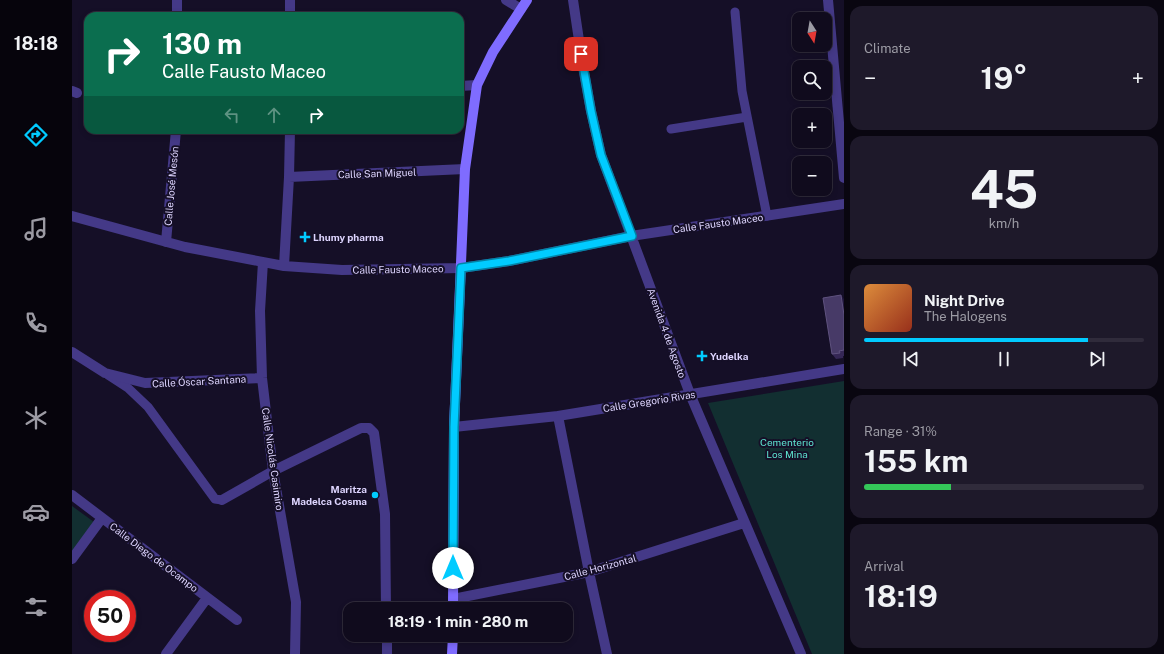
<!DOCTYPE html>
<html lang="en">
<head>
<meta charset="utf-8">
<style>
  body { margin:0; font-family:"Public Sans",sans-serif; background:#1e192a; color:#f1f3f6; height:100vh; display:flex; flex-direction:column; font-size:15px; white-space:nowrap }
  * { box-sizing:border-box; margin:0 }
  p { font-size:13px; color:#9c9ba4 }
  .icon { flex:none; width:22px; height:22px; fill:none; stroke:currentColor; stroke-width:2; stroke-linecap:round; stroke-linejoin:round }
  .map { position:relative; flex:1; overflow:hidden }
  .drawer { display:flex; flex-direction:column; gap:6px; padding:6px; background:#090610; width:320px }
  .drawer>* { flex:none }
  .banner { position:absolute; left:12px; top:12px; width:380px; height:122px; border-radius:12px; box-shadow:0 2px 6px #0003,0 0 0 1px #302b3b; background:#0b6e4f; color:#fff; overflow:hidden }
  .needle { width:26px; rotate:169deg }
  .buttons { position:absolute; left:720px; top:12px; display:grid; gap:8px }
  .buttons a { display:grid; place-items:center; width:40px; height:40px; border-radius:8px; background:#100b1d; box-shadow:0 2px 6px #0003,0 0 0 1px #302b3b; font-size:20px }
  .speed { position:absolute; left:12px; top:590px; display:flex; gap:8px; font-size:20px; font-weight:700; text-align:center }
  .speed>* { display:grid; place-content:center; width:52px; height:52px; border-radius:50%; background:#100b1d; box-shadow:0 2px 6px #0003,0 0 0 1px #302b3b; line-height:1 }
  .speed .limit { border:6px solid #d22; background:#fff; color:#111 }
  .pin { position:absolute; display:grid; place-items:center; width:34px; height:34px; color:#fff; margin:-17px; border-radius:8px; box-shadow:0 2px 6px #0006 }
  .me { position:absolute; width:44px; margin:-22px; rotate:0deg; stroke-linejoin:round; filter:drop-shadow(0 0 3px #0008) }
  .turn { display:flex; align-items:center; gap:14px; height:84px; padding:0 12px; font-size:18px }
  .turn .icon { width:52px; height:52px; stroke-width:2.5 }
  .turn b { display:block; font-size:28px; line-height:34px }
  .lanes { display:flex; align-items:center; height:38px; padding:0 12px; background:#0003; justify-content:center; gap:20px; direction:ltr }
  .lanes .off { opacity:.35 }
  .big { font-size:30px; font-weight:700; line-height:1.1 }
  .drawer .card { flex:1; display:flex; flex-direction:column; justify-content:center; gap:6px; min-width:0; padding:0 14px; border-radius:12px; background:#1e192a }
  .drawer .dial { align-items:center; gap:0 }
  .dial b { font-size:52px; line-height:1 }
  .song { display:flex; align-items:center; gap:12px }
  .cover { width:48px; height:48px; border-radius:6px; background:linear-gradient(135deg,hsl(30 70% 55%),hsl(10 70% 35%)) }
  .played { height:4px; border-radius:2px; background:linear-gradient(90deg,#01cbff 80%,#302b3b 80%) }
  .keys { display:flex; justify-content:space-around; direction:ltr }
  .heat { display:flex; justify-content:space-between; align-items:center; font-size:22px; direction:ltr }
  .charge { height:6px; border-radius:3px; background:linear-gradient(90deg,#34c759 31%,#302b3b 0) }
  .trip { position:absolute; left:271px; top:602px; width:230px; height:40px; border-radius:12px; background:#100b1d; box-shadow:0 2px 6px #0003,0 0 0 1px #302b3b; font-weight:700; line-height:40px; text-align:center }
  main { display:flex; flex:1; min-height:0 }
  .menu { display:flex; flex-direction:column; width:72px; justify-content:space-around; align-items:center; background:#06040c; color:#9c9ba4 }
  .menu .icon { width:28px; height:28px }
  .menu .current { color:#01cbff }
  .menu b { font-size:18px; color:#f1f3f6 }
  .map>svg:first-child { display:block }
</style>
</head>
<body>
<main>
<nav class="menu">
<b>18:18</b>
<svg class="icon current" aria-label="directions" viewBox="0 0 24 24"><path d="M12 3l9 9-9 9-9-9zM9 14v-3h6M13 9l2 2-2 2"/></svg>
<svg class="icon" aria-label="music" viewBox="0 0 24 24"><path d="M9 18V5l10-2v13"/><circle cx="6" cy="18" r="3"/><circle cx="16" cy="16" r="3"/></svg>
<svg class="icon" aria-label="phone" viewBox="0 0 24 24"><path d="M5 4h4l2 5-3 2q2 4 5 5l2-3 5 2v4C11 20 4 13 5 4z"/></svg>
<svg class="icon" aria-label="climate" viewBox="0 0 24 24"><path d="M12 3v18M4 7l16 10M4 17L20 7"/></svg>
<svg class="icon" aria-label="car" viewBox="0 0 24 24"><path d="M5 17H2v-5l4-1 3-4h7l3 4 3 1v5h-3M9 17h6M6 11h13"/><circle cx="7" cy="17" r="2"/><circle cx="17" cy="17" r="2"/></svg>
<svg class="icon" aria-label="filters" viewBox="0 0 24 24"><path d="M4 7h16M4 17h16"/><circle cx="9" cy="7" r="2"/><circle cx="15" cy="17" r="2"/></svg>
</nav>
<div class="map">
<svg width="772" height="654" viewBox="0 0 772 654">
  <rect width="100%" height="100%" fill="#150f27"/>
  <path fill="#122f31" d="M 772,381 L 772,654 L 740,654 L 636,403 Z
    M 0,506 L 22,522 L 0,551 Z"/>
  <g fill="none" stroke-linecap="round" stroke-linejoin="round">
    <path stroke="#443987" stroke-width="9" d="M 663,12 L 670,91 L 695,216
      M 599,129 L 675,117
      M 36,375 L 56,388 L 76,407 L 143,499 L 150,500"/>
    <path stroke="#443987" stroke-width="10" d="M 218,0 L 218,16
      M 434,0 L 449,9
      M 501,0 L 511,67 L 519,111 L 529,155 L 618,394 L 729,654
      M 756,0 L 772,178
      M 105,16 L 105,0
      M 388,86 L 405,85
      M 0,91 L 5,93
      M 217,177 L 393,169
      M 0,216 L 113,247 L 212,266 L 270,270 L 389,268 L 437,261 L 559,236 L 772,204
      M 94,242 L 104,130
      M 191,262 L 188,311 L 190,378 L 201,471 L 224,602 L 223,654
      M 212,266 L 217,177 L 218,130
      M 0,352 L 33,373 L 73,383 L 190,378
      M 486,416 L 517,572 L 535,654
      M 382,427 L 486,416 L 772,369
      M 0,495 L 165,620
      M 150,500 L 201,471 L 289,428 L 297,428 L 302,433 L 313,514 L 314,609
      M 0,559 L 30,518
      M 381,599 L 517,572 L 672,523
      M 315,635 L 315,654
      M 94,654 L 135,598"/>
    <path stroke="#7f6cff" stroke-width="10" d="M 381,609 L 382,427 L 393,169 L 405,85 L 421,52 L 455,0
      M 380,654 L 381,635"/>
  </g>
  <path fill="#352755" d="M 772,299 L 772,356 L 771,356 L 771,358 L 764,359 L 760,354 Z"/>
  <path fill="#20163b" d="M 769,295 L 772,299 L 772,315 Z"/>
  <path fill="#473a67" stroke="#5f527f" d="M 769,295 L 772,315 L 772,350 L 767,351 L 768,353 L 760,354 L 751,298 Z"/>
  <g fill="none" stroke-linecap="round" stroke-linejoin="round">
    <defs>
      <path id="route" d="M 381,568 L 382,427 L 389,268 L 437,261 L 560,236 L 529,155 L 519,111 L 509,54"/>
    </defs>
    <use href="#route" stroke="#0184a6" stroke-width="10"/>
    <use href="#route" stroke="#01cbff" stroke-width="7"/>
  </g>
  <g fill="#01cbff" stroke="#150f27" stroke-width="1.5">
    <path d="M231 231h4v4h4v4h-4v4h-4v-4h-4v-4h4z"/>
    <path d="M628 350h4v4h4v4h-4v4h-4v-4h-4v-4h4z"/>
    <circle cx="303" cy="495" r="4"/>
  </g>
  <g text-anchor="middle" stroke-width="4" stroke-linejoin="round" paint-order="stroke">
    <g font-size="10" fill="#ded5ff" stroke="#150f27">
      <text transform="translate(305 173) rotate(-2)" y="4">Calle San Miguel</text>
      <text transform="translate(99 186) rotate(-85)" y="4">Calle José Mesón</text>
      <text transform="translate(646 223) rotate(-8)" y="4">Calle Fausto Maceo</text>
      <text transform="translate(326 269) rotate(-1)" y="4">Calle Fausto Maceo</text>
      <text transform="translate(595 333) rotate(70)" y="4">Avenida 4 de Agosto</text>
      <text transform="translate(127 381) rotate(-3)" y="4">Calle Óscar Santana</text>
      <text transform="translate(577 401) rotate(-9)" y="4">Calle Gregorio Rivas</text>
      <text transform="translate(201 459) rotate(82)" y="4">Calle Nicolás Casimiro</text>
      <text transform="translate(82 557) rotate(37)" y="4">Calle Diego de Ocampo</text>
      <text transform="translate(528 567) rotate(-15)" y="4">Calle Horizontal</text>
    </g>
    <g font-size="10" font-weight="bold" fill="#ded5ff" stroke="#150f27" text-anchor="start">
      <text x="241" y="241">Lhumy pharma</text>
      <text x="638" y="360">Yudelka</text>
      <text x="295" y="493" text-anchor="end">Maritza<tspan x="295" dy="12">Madelca Cosma</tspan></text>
    </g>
    <g font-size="10" fill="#5de2cf" stroke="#150f27">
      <text x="715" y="446">Cementerio<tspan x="715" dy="12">Los Mina</tspan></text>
    </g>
  </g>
</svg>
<div class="buttons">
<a><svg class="needle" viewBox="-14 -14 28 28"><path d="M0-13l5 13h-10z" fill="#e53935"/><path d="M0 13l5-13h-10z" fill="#9c9ba4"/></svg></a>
<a><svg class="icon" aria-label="search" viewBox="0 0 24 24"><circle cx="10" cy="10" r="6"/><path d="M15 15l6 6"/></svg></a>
<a>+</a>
<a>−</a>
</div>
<div class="speed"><div class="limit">50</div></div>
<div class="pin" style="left:509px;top:54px;background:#d93025"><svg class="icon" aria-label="arrive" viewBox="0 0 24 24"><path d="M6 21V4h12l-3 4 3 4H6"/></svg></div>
<svg class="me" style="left:381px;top:568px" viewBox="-20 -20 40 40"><circle r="19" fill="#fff"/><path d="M0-13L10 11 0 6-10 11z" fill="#01cbff"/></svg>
<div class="trip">18:19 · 1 min · 280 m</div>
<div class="banner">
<div class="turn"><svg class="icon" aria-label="right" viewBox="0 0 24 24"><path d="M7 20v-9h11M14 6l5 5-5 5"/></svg><div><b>130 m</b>Calle Fausto Maceo</div></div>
<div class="lanes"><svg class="icon off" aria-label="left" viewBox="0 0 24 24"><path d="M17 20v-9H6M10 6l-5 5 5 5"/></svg><svg class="icon off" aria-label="ahead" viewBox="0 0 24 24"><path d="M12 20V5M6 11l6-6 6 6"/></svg><svg class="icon" aria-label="right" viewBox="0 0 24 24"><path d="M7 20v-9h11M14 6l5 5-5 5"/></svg></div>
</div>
</div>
<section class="drawer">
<div class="card"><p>Climate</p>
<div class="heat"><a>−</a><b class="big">19°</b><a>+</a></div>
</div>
<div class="card dial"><b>45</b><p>km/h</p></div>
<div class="card">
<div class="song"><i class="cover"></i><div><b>Night Drive</b><p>The Halogens</p></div></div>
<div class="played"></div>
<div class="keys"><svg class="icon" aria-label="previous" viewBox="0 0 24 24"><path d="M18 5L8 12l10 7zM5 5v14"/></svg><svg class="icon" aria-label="pause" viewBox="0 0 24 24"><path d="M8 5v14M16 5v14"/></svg><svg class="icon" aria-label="next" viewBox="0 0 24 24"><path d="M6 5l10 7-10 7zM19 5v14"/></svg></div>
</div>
<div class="card"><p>Range · 31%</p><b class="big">155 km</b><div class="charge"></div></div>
<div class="card"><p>Arrival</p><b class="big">18:19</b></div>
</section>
</main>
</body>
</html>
